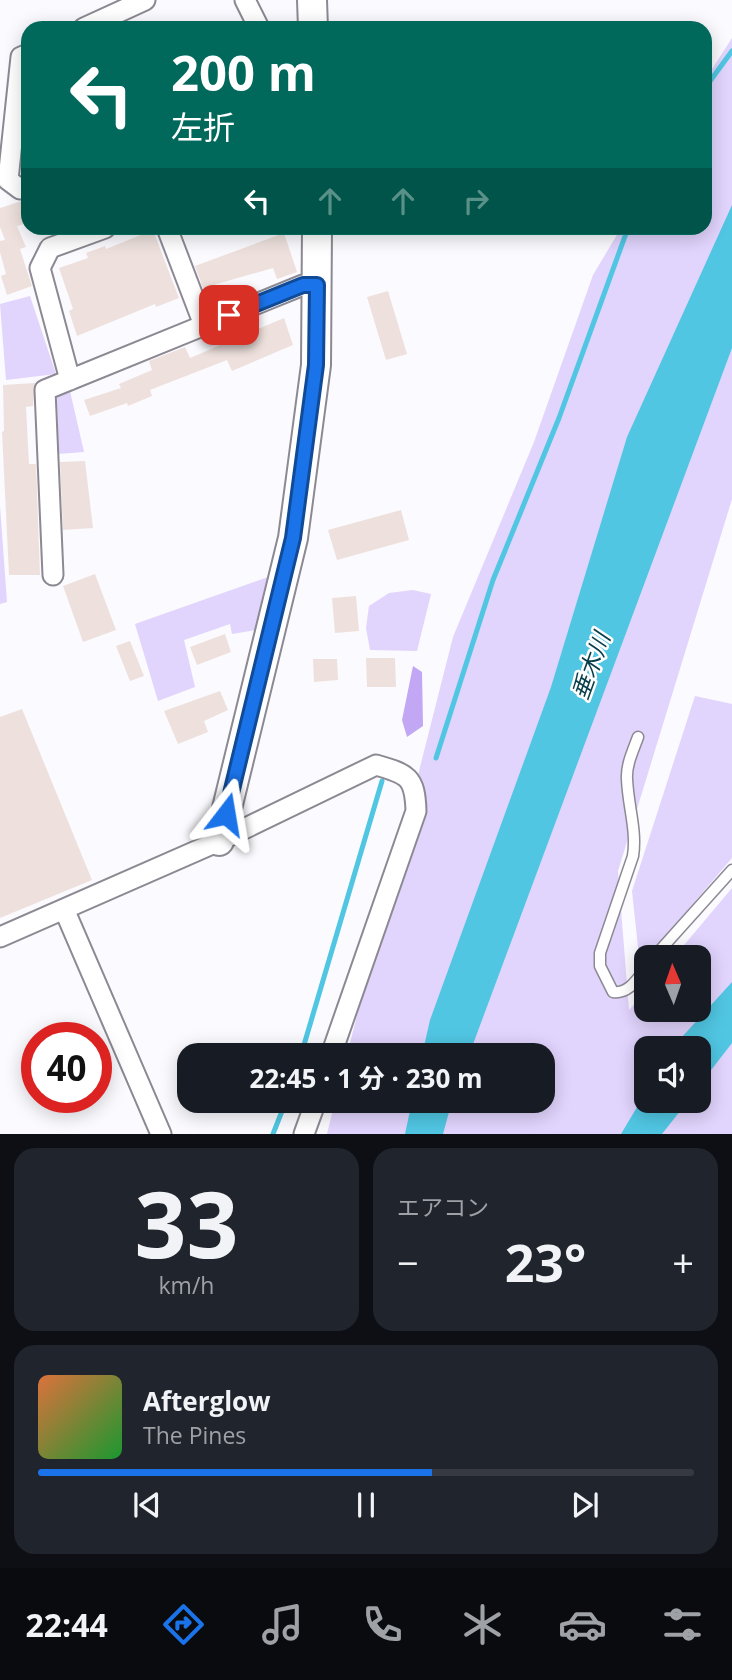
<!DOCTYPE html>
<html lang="ja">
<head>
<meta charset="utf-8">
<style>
  body { margin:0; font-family:"Open Sans","Noto Sans JP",sans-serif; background:#20242c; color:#f1f3f6; height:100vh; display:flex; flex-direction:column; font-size:26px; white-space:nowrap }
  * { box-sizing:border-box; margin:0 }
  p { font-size:23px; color:#9ea1a6 }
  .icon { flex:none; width:38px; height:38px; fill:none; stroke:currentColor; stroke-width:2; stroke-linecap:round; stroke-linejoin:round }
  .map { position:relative; height:1134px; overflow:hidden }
  .sheet { display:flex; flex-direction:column; gap:14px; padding:14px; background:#0d0f14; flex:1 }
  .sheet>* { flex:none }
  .banner { position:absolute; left:21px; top:21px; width:691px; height:214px; border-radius:21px; box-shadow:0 4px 18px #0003; background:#00695c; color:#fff; overflow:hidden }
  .needle { width:46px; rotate:358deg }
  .buttons { position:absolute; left:634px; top:945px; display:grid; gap:14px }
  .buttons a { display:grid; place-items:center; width:77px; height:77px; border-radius:14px; background:#171b24; box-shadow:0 4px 18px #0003; font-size:35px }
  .speed { position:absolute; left:21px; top:1022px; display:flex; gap:14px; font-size:35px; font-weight:700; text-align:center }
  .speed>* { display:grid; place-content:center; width:91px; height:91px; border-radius:50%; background:#171b24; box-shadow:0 4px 18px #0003; line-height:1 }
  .speed .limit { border:10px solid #d22; background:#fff; color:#111 }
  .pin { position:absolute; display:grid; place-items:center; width:60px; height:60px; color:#fff; margin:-30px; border-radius:14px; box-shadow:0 4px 10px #0006 }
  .me { position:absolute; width:77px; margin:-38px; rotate:14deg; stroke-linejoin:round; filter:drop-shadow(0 0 5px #0008) }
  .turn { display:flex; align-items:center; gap:24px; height:147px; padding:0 35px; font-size:32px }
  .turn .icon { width:91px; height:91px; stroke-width:2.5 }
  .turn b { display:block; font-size:49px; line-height:60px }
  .lanes { display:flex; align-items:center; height:66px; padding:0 35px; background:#0003; justify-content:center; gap:35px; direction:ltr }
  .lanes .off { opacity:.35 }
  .big { font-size:52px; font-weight:700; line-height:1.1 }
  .sheet .widget { flex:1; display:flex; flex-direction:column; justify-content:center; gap:10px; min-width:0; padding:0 24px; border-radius:21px; background:#20242c }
  .sheet .dial { align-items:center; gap:0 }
  .dial b { font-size:91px; line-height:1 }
  .song { display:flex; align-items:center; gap:21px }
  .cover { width:84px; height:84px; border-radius:10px; background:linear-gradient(135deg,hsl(20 70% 55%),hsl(130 70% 35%)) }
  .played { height:7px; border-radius:4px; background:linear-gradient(90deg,#1a73e8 60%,#363941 60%) }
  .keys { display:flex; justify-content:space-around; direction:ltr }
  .heat { display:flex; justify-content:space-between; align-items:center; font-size:38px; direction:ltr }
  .sheet .tiles { flex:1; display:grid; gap:14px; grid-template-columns:1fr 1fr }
  .widget:last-child { grid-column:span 2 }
  .trip { position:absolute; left:177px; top:1043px; width:378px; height:70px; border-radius:21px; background:#171b24; box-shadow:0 4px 18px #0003; font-weight:700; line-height:70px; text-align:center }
  .tab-bar { display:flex; height:112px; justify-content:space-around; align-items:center; background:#090b0e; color:#9ea1a6 }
  .tab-bar .icon { width:49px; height:49px }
  .tab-bar .active { color:#1a73e8 }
  .tab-bar b { font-size:32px; color:#f1f3f6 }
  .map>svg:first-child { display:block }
</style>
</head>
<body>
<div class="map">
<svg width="732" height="1134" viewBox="0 0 732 1134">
  <rect width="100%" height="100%" fill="#fbfafe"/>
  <path fill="#e1d4fd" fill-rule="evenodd" d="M 732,38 L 732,499 L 618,871 L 629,1010 L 646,991 L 646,1010 L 698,1010 L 698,957 L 674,957 L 732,888 L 732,1134 L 327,1134 L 335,1101 L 542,1101 L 542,1055 L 347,1055 L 453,637 L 534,442 L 593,275 L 621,228 L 705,228 L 705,80 ZM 646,1048 L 698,1048 L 698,1101 L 646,1101 Z
    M 30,296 L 56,374 L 6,380 L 0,304 Z
    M 70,391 L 84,452 L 58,454 L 57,394 Z
    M 0,506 L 7,602 L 0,604 Z
    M 268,577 L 256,630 L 232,634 L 230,624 L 184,640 L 195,687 L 158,701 L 135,624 Z
    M 413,590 L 431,594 L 417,651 L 370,650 L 366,628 L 369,606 L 389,593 Z
    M 695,696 L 732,704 L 732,858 L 640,966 L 632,891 Z"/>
  <path fill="#c1a7f4" d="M 413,666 L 422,672 L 423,726 L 407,737 L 402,720 Z"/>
  <path fill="#50c6e2" d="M 732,205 L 732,348 L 469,1055 L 422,1055 L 430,1020 L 551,687 L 627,437 Z
    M 732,982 L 732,1043 L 698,1087 L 698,1048 L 672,1048 Z
    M 646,1092 L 646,1101 L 688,1101 L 662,1134 L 621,1134 Z
    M 412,1101 L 452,1101 L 443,1134 L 405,1134 Z"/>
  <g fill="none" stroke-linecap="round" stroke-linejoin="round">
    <path stroke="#50c6e2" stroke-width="5" d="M 705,88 L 732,51
      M 436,758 L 493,580 L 559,418 L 628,228
      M 301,1055 L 382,781
      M 273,1134 L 286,1101"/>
  </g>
  <path fill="#eee1dd" d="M 28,199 L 28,223 L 17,226 L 26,247 L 20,249 L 32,286 L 7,295 L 1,276 L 6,274 L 0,252 L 0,241 L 5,240 L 0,227 L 0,208 Z
    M 153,230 L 179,298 L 156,307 L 155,304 L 77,336 L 69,311 L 73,309 L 59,268 L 88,258 L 86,253 L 105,246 L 106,249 Z
    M 284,233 L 297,272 L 277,279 L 273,268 L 203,288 L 195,266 Z
    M 388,291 L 407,354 L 386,360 L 367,297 Z
    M 284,318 L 293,345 L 232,371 L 227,360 L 150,390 L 152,396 L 128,406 L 127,403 L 90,416 L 84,400 L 121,388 L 119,384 L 152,370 L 149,361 L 185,347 L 190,358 Z
    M 35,383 L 33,406 L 26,407 L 29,464 L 36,464 L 40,575 L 9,575 L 2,432 L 4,431 L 3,385 Z
    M 85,461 L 93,528 L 63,530 L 60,462 Z
    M 401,510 L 409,540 L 337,560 L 328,530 Z
    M 95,574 L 116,630 L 83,642 L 63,586 Z
    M 356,596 L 359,631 L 335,633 L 332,598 Z
    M 225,634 L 231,652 L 197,665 L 190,647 Z
    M 130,641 L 144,676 L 130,681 L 116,646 Z
    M 366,658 L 395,658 L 396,687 L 367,687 Z
    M 313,659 L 337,659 L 338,680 L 314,682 Z
    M 220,691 L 228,710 L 204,721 L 208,732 L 178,744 L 164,711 Z
    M 22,709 L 92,880 L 0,918 L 0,717 Z"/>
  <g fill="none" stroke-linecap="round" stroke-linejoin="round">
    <defs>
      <path id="lane" d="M 638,737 C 633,751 626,765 627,779 C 628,806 637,830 633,856 L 600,953 L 600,966 L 613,992 C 629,994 637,979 646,968
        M 654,957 L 732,870"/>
      <path id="street" d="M 245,0 L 259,28
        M 84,28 L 145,0
        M 28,54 L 21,57 L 8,180 L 20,189 L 28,186
        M 167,228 L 204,325
        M 70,380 L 40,268 L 50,248 L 105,228
        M 53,575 L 45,390 L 303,285 L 317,285
        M 64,909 L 161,1134
        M 0,937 L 219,841 L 376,765 C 408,774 415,777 416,811 L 331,1055
        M 304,1134 L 316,1101"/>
      <path id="secondary" d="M 312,0 L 313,28
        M 219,841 L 293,538 L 316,365 L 317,228"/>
    </defs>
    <use href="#lane" stroke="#8c8993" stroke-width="13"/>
    <use href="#street" stroke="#8c8993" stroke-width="23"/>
    <use href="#secondary" stroke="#8c8993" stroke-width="32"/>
    <use href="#lane" stroke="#fff" stroke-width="10"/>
    <use href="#street" stroke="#fff" stroke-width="19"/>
    <use href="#secondary" stroke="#fff" stroke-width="28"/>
  </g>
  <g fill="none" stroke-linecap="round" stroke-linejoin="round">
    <defs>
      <path id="route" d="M 226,814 L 293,538 L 316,365 L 317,285 L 303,285 L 229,315"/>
    </defs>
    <use href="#route" stroke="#114b97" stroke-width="18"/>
    <use href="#route" stroke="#1a73e8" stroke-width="12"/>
  </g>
  <g text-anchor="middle" stroke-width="5" stroke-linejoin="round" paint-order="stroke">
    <g font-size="23" font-style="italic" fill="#083f4b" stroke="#fff">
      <text transform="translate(591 666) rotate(-70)" y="8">垂木川</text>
    </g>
  </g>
</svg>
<div class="buttons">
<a><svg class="needle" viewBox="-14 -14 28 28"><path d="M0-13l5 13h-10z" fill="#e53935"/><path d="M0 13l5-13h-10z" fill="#9ea1a6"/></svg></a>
<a><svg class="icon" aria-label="sound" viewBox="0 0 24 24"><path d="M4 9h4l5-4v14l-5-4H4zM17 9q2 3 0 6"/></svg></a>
</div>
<div class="speed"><div class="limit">40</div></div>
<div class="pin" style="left:229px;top:315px;background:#d93025"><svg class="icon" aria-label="arrive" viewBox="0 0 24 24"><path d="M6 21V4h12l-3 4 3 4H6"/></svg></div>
<svg class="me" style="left:226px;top:814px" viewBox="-20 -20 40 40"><path d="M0-17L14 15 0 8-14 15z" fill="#1a73e8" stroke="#fff" stroke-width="4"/></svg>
<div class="trip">22:45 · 1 分 · 230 m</div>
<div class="banner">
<div class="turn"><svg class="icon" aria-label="left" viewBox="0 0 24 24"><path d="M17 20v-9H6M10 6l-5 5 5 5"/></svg><div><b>200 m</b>左折</div></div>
<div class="lanes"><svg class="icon" aria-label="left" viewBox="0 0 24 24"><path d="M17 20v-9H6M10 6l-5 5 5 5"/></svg><svg class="icon off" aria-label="ahead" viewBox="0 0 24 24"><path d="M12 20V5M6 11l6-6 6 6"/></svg><svg class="icon off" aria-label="ahead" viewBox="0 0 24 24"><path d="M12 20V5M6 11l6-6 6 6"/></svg><svg class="icon off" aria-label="right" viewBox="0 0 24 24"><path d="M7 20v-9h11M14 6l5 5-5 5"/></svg></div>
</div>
</div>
<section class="sheet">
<div class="tiles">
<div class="widget dial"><b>33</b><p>km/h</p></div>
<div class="widget"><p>エアコン</p>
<div class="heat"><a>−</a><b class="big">23°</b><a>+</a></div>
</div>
<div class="widget">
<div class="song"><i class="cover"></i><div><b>Afterglow</b><p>The Pines</p></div></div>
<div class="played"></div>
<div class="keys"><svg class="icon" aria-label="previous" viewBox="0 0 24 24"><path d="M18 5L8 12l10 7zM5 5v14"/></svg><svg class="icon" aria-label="pause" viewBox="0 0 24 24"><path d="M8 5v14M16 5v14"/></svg><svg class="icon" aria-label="next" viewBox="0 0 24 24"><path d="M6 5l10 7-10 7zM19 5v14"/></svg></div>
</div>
</div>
</section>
<nav class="tab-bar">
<b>22:44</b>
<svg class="icon active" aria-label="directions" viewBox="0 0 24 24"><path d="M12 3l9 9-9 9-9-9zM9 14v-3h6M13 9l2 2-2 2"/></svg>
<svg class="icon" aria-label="music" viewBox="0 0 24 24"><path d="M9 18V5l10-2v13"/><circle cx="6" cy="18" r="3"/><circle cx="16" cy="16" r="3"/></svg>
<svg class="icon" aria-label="phone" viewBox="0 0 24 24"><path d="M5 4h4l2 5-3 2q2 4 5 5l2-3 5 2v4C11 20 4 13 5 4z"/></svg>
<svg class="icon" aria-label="climate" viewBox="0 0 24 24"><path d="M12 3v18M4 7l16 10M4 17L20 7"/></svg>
<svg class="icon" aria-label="car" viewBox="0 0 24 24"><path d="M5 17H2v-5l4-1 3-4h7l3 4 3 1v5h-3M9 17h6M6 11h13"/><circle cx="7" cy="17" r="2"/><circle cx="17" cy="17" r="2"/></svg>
<svg class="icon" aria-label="filters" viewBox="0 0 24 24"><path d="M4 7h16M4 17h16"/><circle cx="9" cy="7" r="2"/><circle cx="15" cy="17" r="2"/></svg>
</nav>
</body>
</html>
